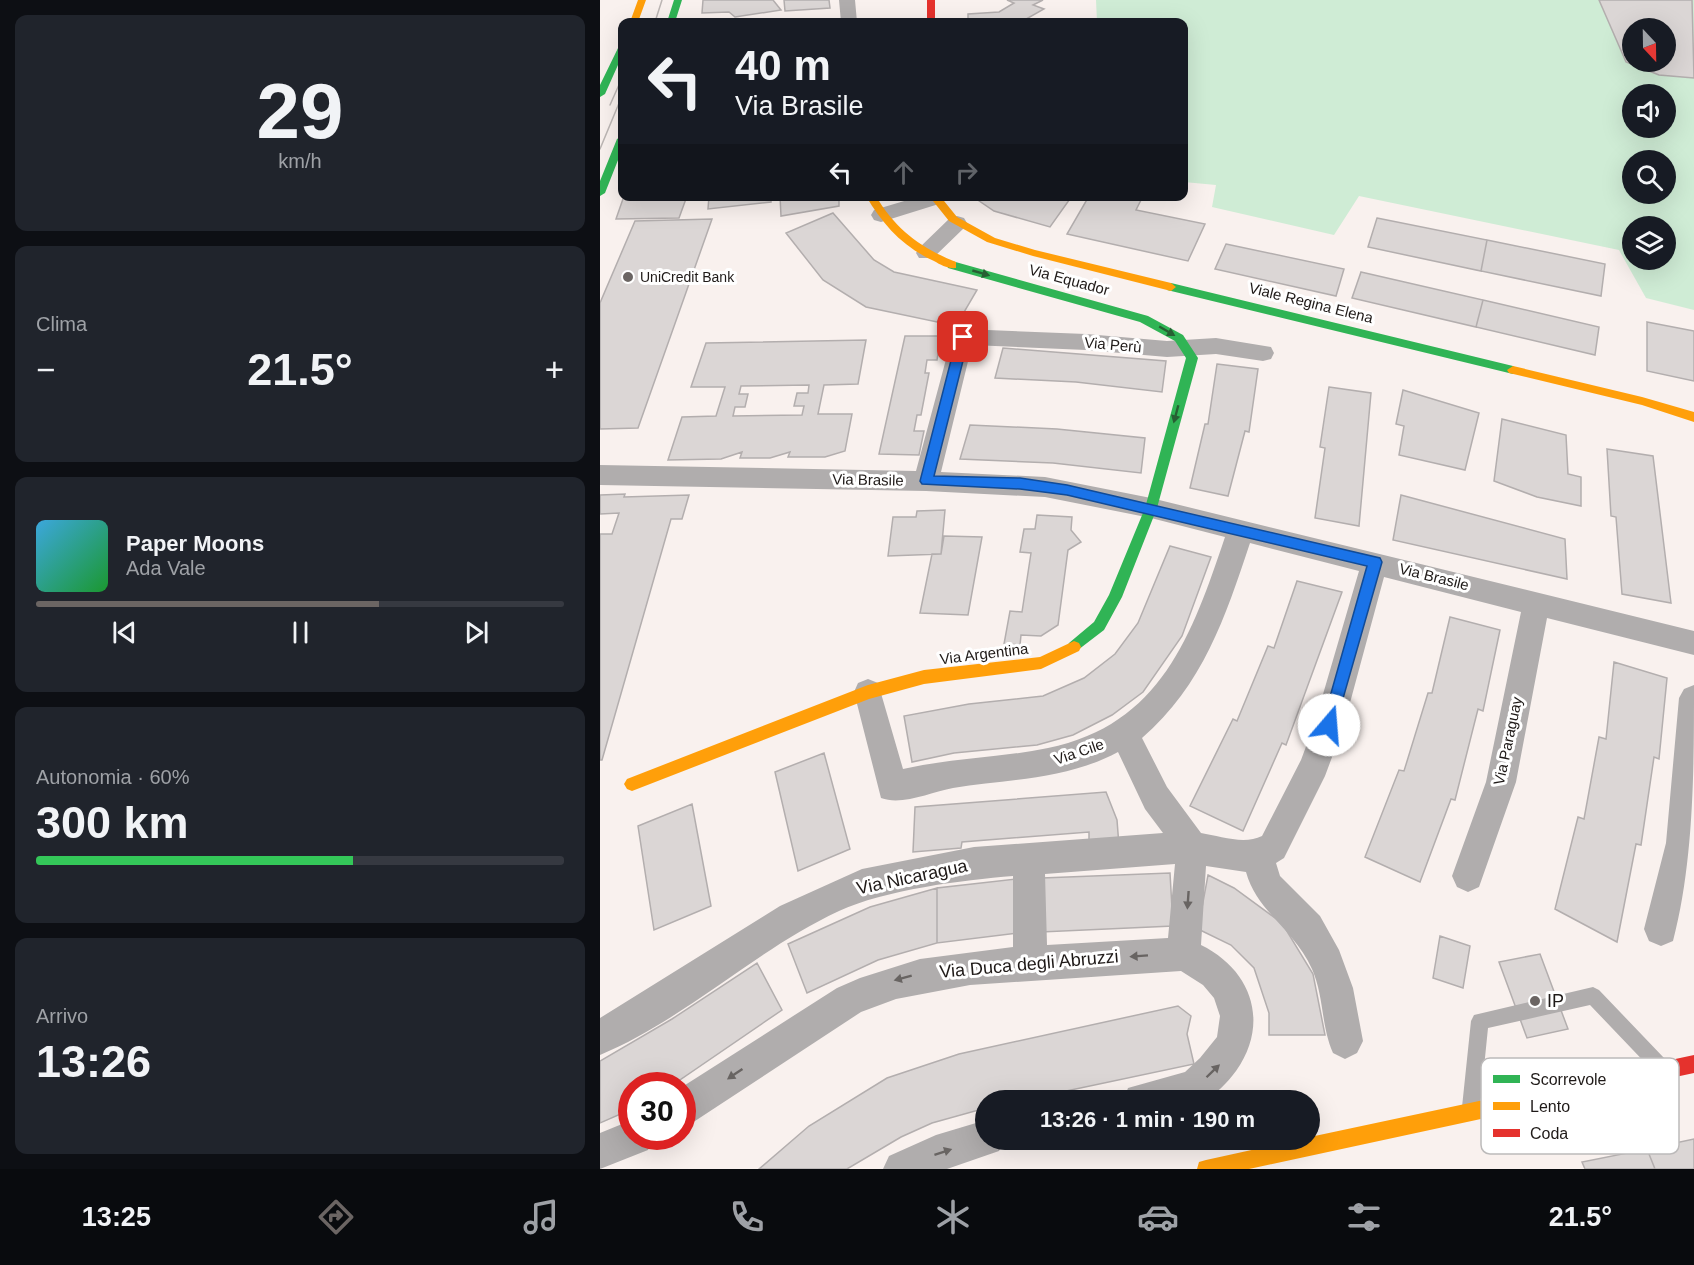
<!DOCTYPE html>
<html lang="it">
<head>
<meta charset="utf-8">
<style>
  body { margin:0; font-family:Helvetica,sans-serif; background:#20242c; color:#f1f3f6; height:100vh; display:flex; flex-direction:column; font-size:22px; white-space:nowrap }
  * { box-sizing:border-box; margin:0 }
  p { font-size:20px; color:#9ea1a6 }
  .icon { flex:none; width:33px; height:33px; fill:none; stroke:currentColor; stroke-width:2; stroke-linecap:round; stroke-linejoin:round }
  .map { position:relative; flex:1; overflow:hidden }
  .panel { display:flex; flex-direction:column; gap:15px; padding:15px; background:#0d0f14; width:600px }
  .panel>* { flex:none }
  .guide { position:absolute; left:18px; top:18px; width:570px; height:183px; border-radius:12px; box-shadow:0 6px 24px #0002; background:#171b24; color:#f1f3f6; overflow:hidden }
  .needle { width:39px; rotate:158deg }
  .controls { position:absolute; left:1022px; top:18px; display:grid; gap:12px }
  .controls a { display:grid; place-items:center; width:54px; height:54px; border-radius:50%; background:#171b24; box-shadow:0 6px 24px #0002; font-size:30px }
  .speed { position:absolute; left:18px; top:1072px; display:flex; gap:12px; font-size:30px; font-weight:700; text-align:center }
  .speed>* { display:grid; place-content:center; width:78px; height:78px; border-radius:50%; background:#171b24; box-shadow:0 6px 24px #0002; line-height:1 }
  .speed .limit { border:9px solid #d22; background:#fff; color:#111 }
  .pin { position:absolute; display:grid; place-items:center; width:51px; height:51px; color:#fff; margin:-26px; border-radius:12px; box-shadow:0 3px 9px #0006 }
  .me { position:absolute; width:66px; margin:-33px; rotate:18deg; stroke-linejoin:round; filter:drop-shadow(0 0 4px #0008) }
  .turn { display:flex; align-items:center; gap:21px; height:126px; padding:0 18px; font-size:27px }
  .turn .icon { width:78px; height:78px; stroke-width:2.5 }
  .turn b { display:block; font-size:42px; line-height:51px }
  .lanes { display:flex; align-items:center; height:57px; padding:0 18px; background:#0003; justify-content:center; gap:30px; direction:ltr }
  .lanes .off { opacity:.35 }
  .big { font-size:45px; font-weight:600; line-height:1.1 }
  .panel .widget { flex:1; display:flex; flex-direction:column; justify-content:center; gap:9px; min-width:0; padding:0 21px; border-radius:12px; background:#20242c }
  .panel .dial { align-items:center; gap:0 }
  .dial b { font-size:78px; line-height:1 }
  .song { display:flex; align-items:center; gap:18px }
  .cover { width:72px; height:72px; border-radius:9px; background:linear-gradient(135deg,hsl(200 70% 55%),hsl(130 70% 35%)) }
  .played { height:6px; border-radius:3px; background:linear-gradient(90deg,#6b6563 65%,#363941 65%) }
  .keys { display:flex; justify-content:space-around; direction:ltr }
  .heat { display:flex; justify-content:space-between; align-items:center; font-size:33px; direction:ltr }
  .charge { height:9px; border-radius:4px; background:linear-gradient(90deg,#34c759 60%,#363941 0) }
  .trip { position:absolute; left:375px; top:1090px; width:345px; height:60px; border-radius:30px; background:#171b24; box-shadow:0 6px 24px #0002; font-weight:600; line-height:60px; text-align:center }
  .dock { display:flex; height:96px; justify-content:space-around; align-items:center; background:#090b0e; color:#9ea1a6 }
  .dock .icon { width:42px; height:42px }
  .dock .current { color:#6b6563 }
  .dock b { font-size:27px; color:#f1f3f6 }
  main { display:flex; flex:1; min-height:0 }
  .map>svg:first-child { display:block }
</style>
</head>
<body>
<main>
<section class="panel">
<div class="widget dial"><b>29</b><p>km/h</p></div>
<div class="widget"><p>Clima</p>
<div class="heat"><a>−</a><b class="big">21.5°</b><a>+</a></div>
</div>
<div class="widget">
<div class="song"><i class="cover"></i><div><b>Paper Moons</b><p>Ada Vale</p></div></div>
<div class="played"></div>
<div class="keys"><svg class="icon" aria-label="previous" viewBox="0 0 24 24"><path d="M18 5L8 12l10 7zM5 5v14"/></svg><svg class="icon" aria-label="pause" viewBox="0 0 24 24"><path d="M8 5v14M16 5v14"/></svg><svg class="icon" aria-label="next" viewBox="0 0 24 24"><path d="M6 5l10 7-10 7zM19 5v14"/></svg></div>
</div>
<div class="widget"><p>Autonomia · 60%</p><b class="big">300 km</b><div class="charge"></div></div>
<div class="widget"><p>Arrivo</p><b class="big">13:26</b></div>
</section>
<div class="map">
<svg width="1094" height="1169" viewBox="0 0 1094 1169">
  <rect width="100%" height="100%" fill="#f9f1ee"/>
  <path fill="#cfecd5" fill-rule="evenodd" d="M 496,0 L 1094,0 L 1094,310 L 1046,298 L 1019,250 L 759,196 L 734,235 L 612,207 L 616,185 L 584,182 L 584,22 L 497,22 ZM 1032,28 L 1065,28 L 1065,62 L 1032,62 ZM 1032,94 L 1065,94 L 1065,128 L 1032,128 ZM 1032,160 L 1065,160 L 1065,194 L 1032,194 ZM 1032,226 L 1065,226 L 1065,260 L 1032,260 Z"/>
  <path fill="#dbd6d5" stroke="#b3aeae" stroke-width="1.5" fill-rule="evenodd" d="M 103,0 L 173,0 L 181,10 L 135,17 L 129,12 L 102,13 Z
    M 184,0 L 229,0 L 230,8 L 185,11 Z
    M 407,0 L 443,0 L 433,5 L 444,9 L 421,22 L 368,22 L 368,14 L 399,12 L 414,3 Z
    M 999,0 L 1092,0 L 1094,78 L 1059,75 L 1026,62 ZM 1032,28 L 1065,28 L 1065,62 L 1032,62 Z
    M 24,196 L 87,196 L 79,218 L 16,219 Z
    M 109,196 L 171,196 L 171,202 L 108,209 Z
    M 180,196 L 239,196 L 239,206 L 181,216 Z
    M 372,196 L 472,196 L 450,227 L 394,211 Z
    M 489,196 L 543,196 L 536,210 L 605,224 L 588,261 L 467,234 Z
    M 233,213 L 274,260 L 294,272 L 377,290 L 356,326 L 266,307 L 223,280 L 186,233 Z
    M 777,218 L 887,240 L 881,271 L 768,247 Z
    M 112,219 L 38,428 L 0,429 L 0,303 L 35,221 Z
    M 887,240 L 1005,264 L 1001,296 L 881,271 Z
    M 626,244 L 744,269 L 736,296 L 615,269 Z
    M 761,272 L 883,300 L 876,327 L 752,298 Z
    M 883,300 L 999,327 L 995,355 L 876,327 Z
    M 1047,322 L 1094,331 L 1094,381 L 1047,371 Z
    M 305,336 L 341,336 L 337,360 L 327,360 L 325,373 L 329,373 L 321,415 L 317,415 L 314,431 L 324,431 L 319,455 L 279,454 Z
    M 266,340 L 258,384 L 224,385 L 218,414 L 252,414 L 245,451 L 225,457 L 188,457 L 190,452 L 170,458 L 140,458 L 142,452 L 121,459 L 68,460 L 82,417 L 116,416 L 125,387 L 91,387 L 106,343 ZM 209,385 L 208,393 L 197,393 L 194,406 L 204,406 L 202,415 L 133,416 L 135,407 L 145,407 L 148,394 L 139,394 L 141,386 Z
    M 403,348 L 566,361 L 562,392 L 476,382 L 395,378 Z
    M 617,364 L 658,369 L 649,432 L 645,431 L 628,496 L 590,488 L 605,424 L 608,424 Z
    M 729,387 L 771,393 L 759,526 L 715,518 L 725,448 L 720,447 Z
    M 803,390 L 879,413 L 865,470 L 799,455 L 804,426 L 796,424 Z
    M 902,419 L 966,435 L 968,474 L 981,477 L 981,506 L 937,497 L 894,481 Z
    M 370,425 L 457,429 L 545,438 L 541,473 L 453,463 L 360,459 Z
    M 1007,449 L 1053,456 L 1071,603 L 1022,594 L 1016,517 L 1011,516 Z
    M 25,494 L 24,497 L 89,495 L 82,519 L 71,519 L 2,760 L 0,760 L 0,534 L 12,534 L 19,513 L 0,514 L 0,495 Z
    M 801,495 L 965,539 L 967,579 L 793,540 Z
    M 345,510 L 341,554 L 288,556 L 293,517 L 316,517 L 317,511 Z
    M 437,515 L 472,517 L 471,530 L 481,542 L 468,550 L 458,625 L 441,636 L 421,635 L 420,645 L 404,644 L 410,611 L 422,612 L 431,553 L 420,552 L 424,529 L 435,529 Z
    M 344,536 L 382,537 L 368,615 L 320,613 L 332,554 L 341,554 Z
    M 570,546 L 611,557 L 582,636 L 543,692 L 512,715 L 473,735 L 437,745 L 354,753 L 312,762 L 304,716 L 369,704 L 443,696 L 484,678 L 515,654 L 538,623 Z
    M 697,581 L 742,592 L 686,745 L 682,743 L 643,831 L 590,806 L 633,719 L 637,721 L 668,646 L 674,648 Z
    M 850,617 L 900,630 L 883,711 L 878,709 L 855,800 L 851,799 L 820,882 L 765,857 L 799,770 L 804,771 L 828,693 L 832,693 Z
    M 1014,662 L 1067,678 L 1059,759 L 1054,757 L 1041,845 L 1036,844 L 1017,942 L 955,909 L 978,817 L 984,819 L 999,737 L 1006,739 Z
    M 224,753 L 250,849 L 198,871 L 175,772 Z
    M 506,792 L 517,820 L 519,846 L 489,848 L 489,832 L 362,842 L 361,848 L 313,852 L 315,807 Z
    M 92,804 L 111,906 L 54,930 L 38,826 Z
    M 570,873 L 573,926 L 441,932 L 442,878 Z
    M 608,875 L 634,888 L 682,923 L 713,974 L 725,1035 L 669,1035 L 669,1013 L 654,968 L 631,945 L 598,929 Z
    M 416,879 L 418,933 L 337,943 L 337,888 Z
    M 337,888 L 337,943 L 278,960 L 207,993 L 188,944 L 270,907 Z
    M 840,936 L 870,946 L 863,988 L 833,978 Z
    M 940,954 L 968,1029 L 927,1038 L 899,962 Z
    M 157,963 L 182,1010 L 71,1086 L 32,1086 L 32,1109 L 0,1123 L 0,1061 L 72,1019 Z
    M 578,1006 L 591,1016 L 587,1034 L 594,1064 L 419,1101 L 386,1101 L 386,1108 L 332,1123 L 301,1137 L 247,1169 L 159,1169 L 209,1126 L 287,1078 L 359,1054 Z
    M 1094,1139 L 1094,1169 L 1055,1169 L 1047,1149 Z
    M 1047,1149 L 1055,1169 L 985,1169 L 982,1162 Z"/>
  <g fill="none" stroke-linecap="round" stroke-linejoin="round">
    <path fill="#b0adad" fill-rule="evenodd" d="M 993,987 L 999,990 L 1065,1059 L 1068,1065 L 1065,1071 L 1059,1074 L 1053,1071 L 990,1005 L 888,1028 L 880,1107 L 877,1113 L 871,1116 L 865,1113 L 862,1107 L 871,1021 L 874,1015 Z"/>
    <path fill="#b0adad" fill-rule="evenodd" d="M 239,0 L 255,0 L 257,22 L 241,22 Z
      M 321,196 L 343,196 L 345,199 L 342,203 L 281,222 L 274,220 L 271,215 L 274,210 Z
      M 357,216 L 364,218 L 367,223 L 364,228 L 333,258 L 319,258 L 316,253 L 319,248 L 350,218 Z
      M 363,329 L 486,334 L 567,341 L 616,338 L 671,347 L 674,353 L 671,359 L 663,361 L 616,354 L 567,357 L 486,350 L 372,345 L 341,472 L 445,477 L 551,498 L 1094,631 L 1094,655 L 947,618 L 916,782 L 879,887 L 868,892 L 857,887 L 852,876 L 886,782 L 921,612 L 784,577 L 744,725 L 725,776 L 684,858 L 676,863 L 680,876 L 720,916 L 739,950 L 753,988 L 763,1041 L 757,1053 L 745,1059 L 733,1053 C 721,1026 724,996 712,969 C 694,929 657,912 646,872 L 606,866 L 601,945 C 652,970 670,1023 636,1071 C 626,1084 617,1094 602,1101 L 523,1101 L 528,1088 L 585,1072 L 600,1058 L 617,1037 L 620,1016 L 614,998 L 603,985 L 581,971 L 370,985 L 296,999 L 261,1012 L 95,1121 L 82,1126 L 82,1087 L 237,988 L 260,978 L 320,959 L 413,947 L 413,876 C 363,880 284,890 239,911 C 155,950 86,1019 0,1055 L 0,1018 L 180,906 L 262,869 L 374,847 L 563,833 L 545,809 L 518,752 C 466,780 409,779 353,788 C 331,792 302,806 281,798 L 254,692 L 258,683 L 268,679 L 278,683 L 303,769 C 351,758 400,758 448,748 C 561,725 592,635 625,537 L 551,518 L 445,497 L 326,491 L 0,485 L 0,465 L 316,471 L 352,337 L 355,331 ZM 650,543 L 759,571 L 714,725 L 701,760 L 662,836 C 644,845 620,836 601,833 L 567,787 L 542,738 C 603,685 625,618 650,543 ZM 575,864 L 568,938 L 447,945 L 445,874 Z
      M 1094,685 C 1094,769 1094,861 1073,941 L 1061,946 L 1049,941 L 1044,929 L 1066,843 L 1079,698 L 1084,689 Z
      M 32,1120 L 32,1137 L 54,1137 L 48,1150 L 0,1169 L 0,1133 Z
      M 386,1120 L 386,1140 L 404,1140 L 399,1151 L 347,1169 L 283,1169 L 289,1156 L 336,1135 Z"/>
    <path fill="#30b455" fill-rule="evenodd" d="M 74,0 L 82,0 L 75,22 L 67,22 Z
      M 19,46 L 22,46 L 22,56 L 5,94 L 0,97 L 0,85 Z
      M 22,136 L 22,150 L 5,193 L 0,196 L 0,181 L 17,139 Z
      M 352,261 L 548,316 L 583,335 L 598,358 L 557,508 L 522,597 L 504,630 L 474,653 L 469,651 L 467,647 L 469,643 L 494,622 L 509,595 L 545,508 L 586,358 L 575,341 L 540,322 L 348,268 L 347,265 Z
      M 571,283 L 913,366 L 919,370 L 913,374 L 567,290 L 567,284 Z"/>
    <path fill="#ff9f0a" fill-rule="evenodd" d="M 38,0 L 46,0 L 38,22 L 30,22 Z
      M 266,196 L 276,196 C 295,229 321,248 356,262 L 356,268 C 348,269 341,265 334,261 C 303,247 283,225 266,196 Z
      M 329,196 L 340,196 L 357,217 L 395,238 L 435,250 L 571,283 L 576,287 L 571,291 L 433,256 L 387,242 L 349,221 Z
      M 913,366 L 1042,397 L 1094,412 L 1094,422 L 1042,405 L 909,373 L 907,370 Z
      M 474,641 L 479,643 L 481,647 L 479,651 L 441,669 L 324,684 L 269,699 L 32,791 L 27,789 L 24,784 L 27,779 L 268,685 L 324,670 L 440,657 Z
      M 996,1076 L 1002,1079 L 1005,1085 L 1002,1091 L 996,1094 L 649,1169 L 597,1169 L 599,1162 L 606,1160 L 697,1140 L 710,1140 L 710,1137 Z"/>
    <path fill="#e5322d" fill-rule="evenodd" d="M 327,0 L 335,0 L 335,22 L 327,22 Z
      M 1094,1055 L 1094,1073 L 996,1094 L 990,1091 L 987,1085 L 990,1079 L 996,1076 Z"/>
    <path stroke="#bcb6b4" stroke-width="1.5" d="M 55,22 L 62,0
      M 10,105 L 22,78
      M 0,149 L 22,96"/>
  </g>
  <defs><path id="oneway-solid" d="M-6-.8H1V-3.2L6.5 0L1 3.2V.8H-6Z" transform="scale(1.5)"/></defs>
  <g fill="#275f33">
    <use href="#oneway-solid" transform="translate(381 273) rotate(16)"/>
    <use href="#oneway-solid" transform="translate(567 331) rotate(30)"/>
    <use href="#oneway-solid" transform="translate(576 414) rotate(105)"/>
  </g>
  <g fill="#686462">
    <use href="#oneway-solid" transform="translate(588 900) rotate(94)"/>
    <use href="#oneway-solid" transform="translate(539 956) rotate(176)"/>
    <use href="#oneway-solid" transform="translate(303 978) rotate(165)"/>
    <use href="#oneway-solid" transform="translate(613 1071) rotate(-44)"/>
    <use href="#oneway-solid" transform="translate(135 1074) rotate(146)"/>
    <use href="#oneway-solid" transform="translate(343 1152) rotate(-18)"/>
  </g>
  <path fill="#1a73e8" stroke="#114b97" stroke-width="1.5" d="M 363,333 L 369,337 L 334,476 L 420,478 L 467,485 L 780,558 L 782,562 L 734,730 L 724,730 L 722,725 L 767,566 L 467,495 L 420,489 L 322,484 L 320,481 L 357,337 Z"/>
  <g fill="#6b6563" stroke="#fff" stroke-width="2">
    <circle cx="28" cy="277" r="6"/>
    <circle cx="935" cy="1001" r="6"/>
  </g>
  <g text-anchor="middle" stroke-width="6" stroke-linejoin="round" paint-order="stroke">
    <g font-size="14" fill="#1f1a18" stroke="#fff" text-anchor="start">
      <text x="40" y="282">UniCredit Bank</text>
    </g>
    <g font-size="15" fill="#1f1a18" stroke="#fff">
      <text transform="translate(469 280) rotate(15)" y="5">Via Equador</text>
      <text transform="translate(711 303) rotate(14)" y="5">Viale Regina Elena</text>
      <text transform="translate(513 345) rotate(5)" y="5">Via Perù</text>
      <text transform="translate(268 480) rotate(1)" y="5">Via Brasile</text>
      <text transform="translate(834 577) rotate(14)" y="5">Via Brasile</text>
      <text transform="translate(384 654) rotate(-7)" y="5">Via Argentina</text>
      <text transform="translate(908 741) rotate(-78)" y="5">Via Paraguay</text>
      <text transform="translate(479 752) rotate(-19)" y="5">Via Cile</text>
    </g>
    <g font-size="18" fill="#1f1a18" stroke="#fff">
      <text transform="translate(312 877) rotate(-12)" y="6">Via Nicaragua</text>
      <text transform="translate(429 964) rotate(-5)" y="6">Via Duca degli Abruzzi</text>
    </g>
    <g font-size="18" fill="#1f1a18" stroke="#fff" text-anchor="start">
      <text x="947" y="1007">IP</text>
    </g>
  </g>
  <rect x="881" y="1058" width="198" height="96" rx="9" fill="#fff" stroke="#bcbaba" stroke-width="1.5"/>
  <rect x="893" y="1075" width="27" height="8" fill="#30b455"/>
  <rect x="893" y="1102" width="27" height="8" fill="#ff9f0a"/>
  <rect x="893" y="1129" width="27" height="8" fill="#e5322d"/>
  <g font-size="16" fill="#1f1a18">
    <text x="930" y="1085">Scorrevole</text>
    <text x="930" y="1112">Lento</text>
    <text x="930" y="1139">Coda</text>
  </g>
</svg>
<div class="controls">
<a><svg class="needle" viewBox="-14 -14 28 28"><path d="M0-13l5 13h-10z" fill="#e53935"/><path d="M0 13l5-13h-10z" fill="#9ea1a6"/></svg></a>
<a><svg class="icon" aria-label="sound" viewBox="0 0 24 24"><path d="M4 9h4l5-4v14l-5-4H4zM17 9q2 3 0 6"/></svg></a>
<a><svg class="icon" aria-label="search" viewBox="0 0 24 24"><circle cx="10" cy="10" r="6"/><path d="M15 15l6 6"/></svg></a>
<a><svg class="icon" aria-label="layers" viewBox="0 0 24 24"><path d="M12 4l9 5-9 5-9-5zM3 14l9 5 9-5"/></svg></a>
</div>
<div class="speed"><div class="limit">30</div></div>
<div class="pin" style="left:363px;top:337px;background:#d93025"><svg class="icon" aria-label="arrive" viewBox="0 0 24 24"><path d="M6 21V4h12l-3 4 3 4H6"/></svg></div>
<svg class="me" style="left:729px;top:725px" viewBox="-20 -20 40 40"><circle r="19" fill="#fff"/><path d="M0-13L10 11 0 6-10 11z" fill="#1a73e8"/></svg>
<div class="trip">13:26 · 1 min · 190 m</div>
<div class="guide">
<div class="turn"><svg class="icon" aria-label="left" viewBox="0 0 24 24"><path d="M17 20v-9H6M10 6l-5 5 5 5"/></svg><div><b>40 m</b>Via Brasile</div></div>
<div class="lanes"><svg class="icon" aria-label="left" viewBox="0 0 24 24"><path d="M17 20v-9H6M10 6l-5 5 5 5"/></svg><svg class="icon off" aria-label="ahead" viewBox="0 0 24 24"><path d="M12 20V5M6 11l6-6 6 6"/></svg><svg class="icon off" aria-label="right" viewBox="0 0 24 24"><path d="M7 20v-9h11M14 6l5 5-5 5"/></svg></div>
</div>
</div>
</main>
<nav class="dock">
<b>13:25</b>
<svg class="icon current" aria-label="directions" viewBox="0 0 24 24"><path d="M12 3l9 9-9 9-9-9zM9 14v-3h6M13 9l2 2-2 2"/></svg>
<svg class="icon" aria-label="music" viewBox="0 0 24 24"><path d="M9 18V5l10-2v13"/><circle cx="6" cy="18" r="3"/><circle cx="16" cy="16" r="3"/></svg>
<svg class="icon" aria-label="phone" viewBox="0 0 24 24"><path d="M5 4h4l2 5-3 2q2 4 5 5l2-3 5 2v4C11 20 4 13 5 4z"/></svg>
<svg class="icon" aria-label="climate" viewBox="0 0 24 24"><path d="M12 3v18M4 7l16 10M4 17L20 7"/></svg>
<svg class="icon" aria-label="car" viewBox="0 0 24 24"><path d="M5 17H2v-5l4-1 3-4h7l3 4 3 1v5h-3M9 17h6M6 11h13"/><circle cx="7" cy="17" r="2"/><circle cx="17" cy="17" r="2"/></svg>
<svg class="icon" aria-label="filters" viewBox="0 0 24 24"><path d="M4 7h16M4 17h16"/><circle cx="9" cy="7" r="2"/><circle cx="15" cy="17" r="2"/></svg>
<b>21.5°</b>
</nav>
</body>
</html>
